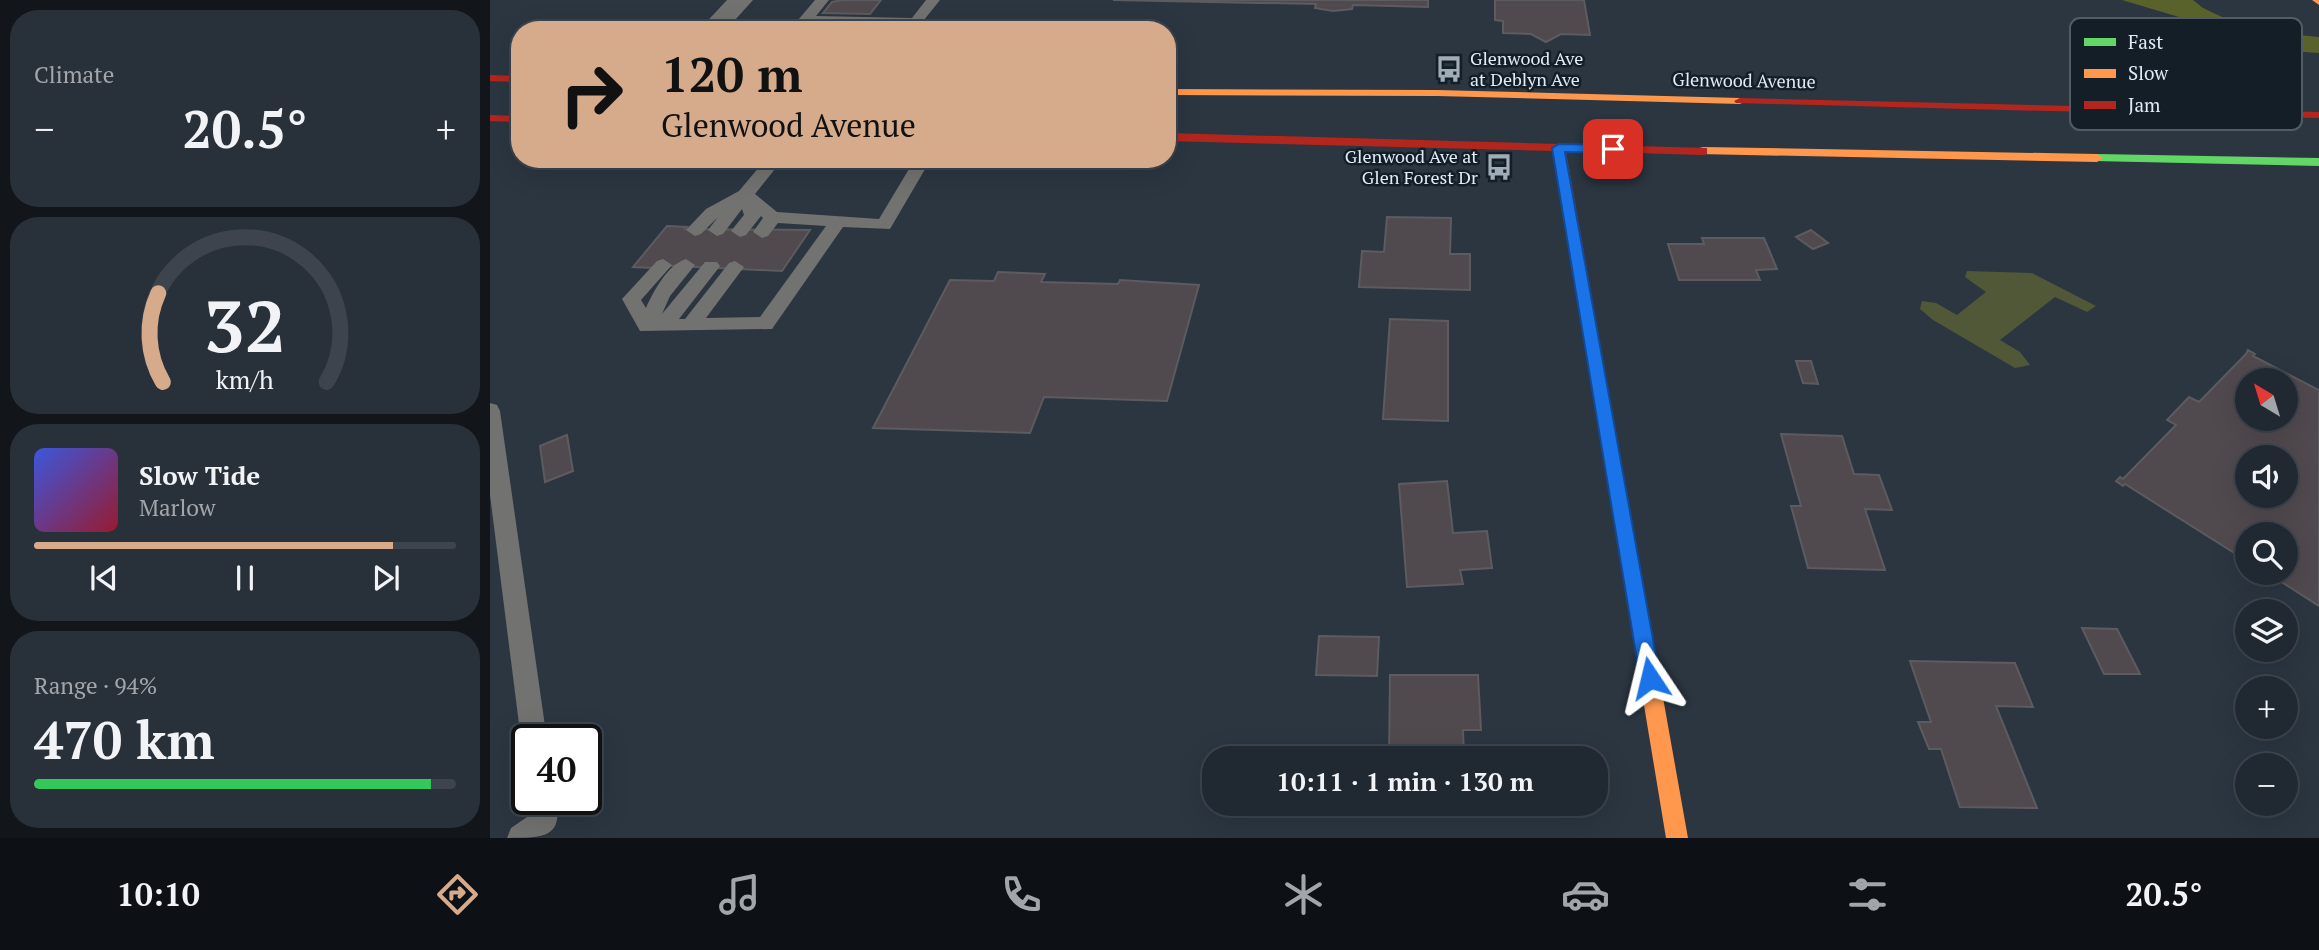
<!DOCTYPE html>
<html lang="en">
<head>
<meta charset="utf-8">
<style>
  body { margin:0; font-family:"PT Serif",serif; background:#283039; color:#f1f3f6; height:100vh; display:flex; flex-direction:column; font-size:26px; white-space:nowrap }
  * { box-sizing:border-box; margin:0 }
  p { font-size:23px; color:#a2a6ab }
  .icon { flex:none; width:38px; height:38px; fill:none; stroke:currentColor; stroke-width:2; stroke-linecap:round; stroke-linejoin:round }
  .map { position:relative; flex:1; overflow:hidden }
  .details { display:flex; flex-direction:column; gap:10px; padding:10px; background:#12161b; width:490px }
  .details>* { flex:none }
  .banner { position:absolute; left:21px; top:21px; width:665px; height:147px; border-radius:28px; box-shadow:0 7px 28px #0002,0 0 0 2px #3d444d; background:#d6ab8b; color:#111; overflow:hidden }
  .needle { width:46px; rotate:322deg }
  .buttons { position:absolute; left:1745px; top:368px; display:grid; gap:14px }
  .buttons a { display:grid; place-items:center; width:63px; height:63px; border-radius:50%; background:#202831; box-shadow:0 7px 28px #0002,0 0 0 2px #3d444d; font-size:35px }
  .speed { position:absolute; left:21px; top:724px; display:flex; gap:14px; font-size:35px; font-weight:700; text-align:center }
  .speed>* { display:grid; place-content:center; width:91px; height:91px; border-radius:50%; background:#202831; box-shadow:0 7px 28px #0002,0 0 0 2px #3d444d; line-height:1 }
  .speed .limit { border:4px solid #111; border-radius:10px; background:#fff; color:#111 }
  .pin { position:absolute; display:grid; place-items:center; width:60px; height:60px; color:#fff; margin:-30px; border-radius:14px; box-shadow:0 4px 10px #0006 }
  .me { position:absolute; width:77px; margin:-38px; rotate:350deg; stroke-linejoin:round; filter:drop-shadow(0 0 5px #0008) }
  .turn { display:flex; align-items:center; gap:24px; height:147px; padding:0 35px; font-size:32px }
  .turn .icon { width:91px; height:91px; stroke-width:2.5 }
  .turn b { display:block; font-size:49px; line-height:60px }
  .big { font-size:52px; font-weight:800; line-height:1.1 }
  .details .card { flex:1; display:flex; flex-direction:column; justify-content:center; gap:10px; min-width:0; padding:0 24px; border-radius:28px; background:#283039 }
  .details .dial { align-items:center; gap:0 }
  .dial svg { height:182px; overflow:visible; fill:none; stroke:#3d444d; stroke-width:7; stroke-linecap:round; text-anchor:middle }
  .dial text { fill:#f1f3f6; stroke:none }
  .song { display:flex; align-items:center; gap:21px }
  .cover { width:84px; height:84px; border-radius:10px; background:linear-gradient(135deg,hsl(230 70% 55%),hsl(350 70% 35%)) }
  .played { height:7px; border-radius:4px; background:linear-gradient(90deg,#d6ab8b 85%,#3d444d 85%) }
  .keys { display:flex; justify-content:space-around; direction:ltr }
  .heat { display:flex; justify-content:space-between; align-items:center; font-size:38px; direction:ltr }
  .charge { height:10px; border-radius:5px; background:linear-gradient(90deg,#34c759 94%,#3d444d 0) }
  .trip { position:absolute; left:712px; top:746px; width:406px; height:70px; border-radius:28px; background:#202831; box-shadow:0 7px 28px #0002,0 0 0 2px #3d444d; font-weight:800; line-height:70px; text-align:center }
  .tab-bar { display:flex; height:112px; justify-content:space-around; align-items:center; background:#0d1014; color:#a2a6ab }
  .tab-bar .icon { width:49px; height:49px }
  .tab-bar .active { color:#d6ab8b }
  .tab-bar b { font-size:32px; color:#f1f3f6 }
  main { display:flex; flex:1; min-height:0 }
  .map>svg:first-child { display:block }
</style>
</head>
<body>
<main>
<section class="details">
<div class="card"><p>Climate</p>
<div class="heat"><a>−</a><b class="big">20.5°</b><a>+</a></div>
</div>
<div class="card dial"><svg viewBox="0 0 100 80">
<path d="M14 69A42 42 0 1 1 86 69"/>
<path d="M14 69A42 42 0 0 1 12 30" stroke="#d6ab8b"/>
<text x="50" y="56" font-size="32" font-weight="700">32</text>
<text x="50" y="72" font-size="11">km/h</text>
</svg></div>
<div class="card">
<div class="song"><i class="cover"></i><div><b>Slow Tide</b><p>Marlow</p></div></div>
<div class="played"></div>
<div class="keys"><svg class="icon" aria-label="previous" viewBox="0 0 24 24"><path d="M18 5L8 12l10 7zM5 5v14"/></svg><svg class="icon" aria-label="pause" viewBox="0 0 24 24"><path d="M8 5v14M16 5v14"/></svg><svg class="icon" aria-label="next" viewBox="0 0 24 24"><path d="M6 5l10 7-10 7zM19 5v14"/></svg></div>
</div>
<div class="card"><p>Range · 94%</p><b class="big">470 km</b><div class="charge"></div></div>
</section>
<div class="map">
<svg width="1829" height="838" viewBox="0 0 1829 838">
  <rect width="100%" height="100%" fill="#2b3641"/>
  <path fill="#515837" d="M 1477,271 L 1542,273 L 1606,306 L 1597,312 L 1565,297 L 1510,340 L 1530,352 L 1540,365 L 1525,368 L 1443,320 L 1430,309 L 1432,301 L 1446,303 L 1467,315 L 1496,292 L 1475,277 Z"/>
  <path fill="#5a622b" d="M 1632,0 L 1703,0 L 1713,8 L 1760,30 L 1829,37 L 1829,53 L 1771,49 L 1747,42 L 1699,20 Z"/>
  <path fill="#504a4e" stroke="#5c5b5f" stroke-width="2" fill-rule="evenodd" d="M 352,0 L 391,0 L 380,14 L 333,13 L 342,2 Z
    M 623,0 L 938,0 L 938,7 L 863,5 L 862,9 L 843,11 L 825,8 L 826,4 Z
    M 1005,0 L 1094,0 L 1100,35 L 1071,34 L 1056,42 L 1041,34 L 1013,33 L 1013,21 L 1005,20 Z
    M 897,217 L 961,218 L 960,254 L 980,254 L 980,290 L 869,287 L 872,251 L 894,252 Z
    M 177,226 L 197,227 L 195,229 L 320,230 L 292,271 L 165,265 L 163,268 L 143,267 Z
    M 1321,230 L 1338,243 L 1323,249 L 1306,237 Z
    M 1212,238 L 1274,238 L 1287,269 L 1266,270 L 1270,280 L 1189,280 L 1178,244 L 1214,244 Z
    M 508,272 L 555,274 L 551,282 L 628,284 L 630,280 L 709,285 L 677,401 L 554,397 L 540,433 L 383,428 L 460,280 L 504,281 Z
    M 900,319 L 958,321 L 958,421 L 893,419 Z
    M 1758,350 L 1765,354 L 1763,356 L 1829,390 L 1829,606 L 1776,572 L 1796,572 L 1796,534 L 1757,534 L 1757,561 L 1635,484 L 1633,486 L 1626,481 L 1630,477 L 1633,479 L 1686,425 L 1677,420 L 1699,397 L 1709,402 L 1756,354 ZM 1757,380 L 1796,380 L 1796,418 L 1757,418 ZM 1757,457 L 1796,457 L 1796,495 L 1757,495 Z
    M 1306,361 L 1321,361 L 1328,384 L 1313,383 Z
    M 1291,434 L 1352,436 L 1364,474 L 1389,475 L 1402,510 L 1375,509 L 1395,570 L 1318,568 L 1301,506 L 1311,506 Z
    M 77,435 L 83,471 L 55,482 L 50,446 Z
    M 957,481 L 963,533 L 997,531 L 1002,568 L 970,570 L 973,584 L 917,587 L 909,484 Z
    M 1592,628 L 1627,629 L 1650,674 L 1614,674 Z
    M 829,636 L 889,637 L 887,676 L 826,675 Z
    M 1420,661 L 1525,663 L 1543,707 L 1506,706 L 1547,808 L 1470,807 L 1451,749 L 1439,749 L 1428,722 L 1441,722 Z
    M 900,675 L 988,675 L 991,730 L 973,730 L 974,758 L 899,758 Z"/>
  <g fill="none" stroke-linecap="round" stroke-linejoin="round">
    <path fill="#727270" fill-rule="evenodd" d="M 325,0 L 339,0 L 326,16 L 422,18 L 436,0 L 450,0 L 426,30 L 412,30 L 415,26 L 310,23 L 308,20 Z
      M 276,159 L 293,159 L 265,194 L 287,212 L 389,219 L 425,159 L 441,159 L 400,229 L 353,227 L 282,329 L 150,331 L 132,299 L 167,261 L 173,259 L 182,265 L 151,300 L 156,308 C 163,292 178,264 196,259 L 205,265 L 180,296 L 172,314 L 215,262 L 227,262 L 230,266 L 227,270 L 189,319 L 195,319 L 239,263 L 245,261 L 254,267 L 216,318 L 270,317 L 336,226 L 288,223 L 278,236 L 272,238 L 263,232 L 273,218 L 271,216 L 256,235 L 250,237 L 241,231 L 254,215 L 252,209 L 233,234 L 227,236 L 218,230 L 228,217 L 211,234 L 205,236 L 196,230 L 216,209 L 249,191 Z
      M 0,403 L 7,405 L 10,411 L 57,740 L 37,740 L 37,750 L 31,740 L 0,495 Z
      M 38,800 L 66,800 C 73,838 54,838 17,838 L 21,828 L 40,815 Z"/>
    <path fill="#727270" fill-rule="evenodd" d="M 237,0 L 263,0 L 236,30 L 209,30 Z"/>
    <path fill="#63d668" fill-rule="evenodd" d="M 1607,154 L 1829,158 L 1829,166 L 1603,161 L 1601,158 Z"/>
    <path fill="#ff974d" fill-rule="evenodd" d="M 1822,0 L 1829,0 L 1829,5 Z
      M 677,89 L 947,90 L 1250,98 L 1256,101 L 1250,104 L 947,96 L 677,95 Z
      M 1213,147 L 1607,154 L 1613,158 L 1607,162 L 1209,154 L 1209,148 Z
      M 1159,666 L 1166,669 L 1169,675 L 1198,838 L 1176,838 L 1149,675 L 1152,669 Z"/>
    <path fill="#b3261e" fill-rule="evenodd" d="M 0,75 L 30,76 L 30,82 L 0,81 Z
      M 1250,98 L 1829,112 L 1829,118 L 1246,103 L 1244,101 Z
      M 0,115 L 30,116 L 30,122 L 0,121 Z
      M 677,133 L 1217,148 L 1217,154 L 1213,155 L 1076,151 L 1169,675 L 1166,681 L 1159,684 L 1152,681 L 1149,675 L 1063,151 L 677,141 Z"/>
  </g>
  <path fill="#1a73e8" stroke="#114b97" stroke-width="2" d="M 1069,144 L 1123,145 L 1129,149 L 1123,153 L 1075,152 L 1170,678 L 1167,685 L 1160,688 L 1153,685 L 1150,678 L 1062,148 Z"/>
  <defs>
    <symbol id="bus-bare" viewBox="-9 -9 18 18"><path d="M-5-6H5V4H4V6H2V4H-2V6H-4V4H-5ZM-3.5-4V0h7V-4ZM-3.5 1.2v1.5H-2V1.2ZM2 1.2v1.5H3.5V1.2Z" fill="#a0acb7" stroke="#141e26" stroke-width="2.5" paint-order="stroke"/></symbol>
  </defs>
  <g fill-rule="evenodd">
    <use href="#bus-bare" x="940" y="50" width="38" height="38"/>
    <use href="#bus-bare" x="990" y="148" width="38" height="38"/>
  </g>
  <g text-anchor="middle" stroke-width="5" stroke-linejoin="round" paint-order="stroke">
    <g font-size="18" fill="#dfebf7" stroke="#141e26" text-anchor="start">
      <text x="980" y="65">Glenwood Ave<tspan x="980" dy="21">at Deblyn Ave</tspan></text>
      <text x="988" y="163" text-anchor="end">Glenwood Ave at<tspan x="988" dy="21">Glen Forest Dr</tspan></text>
    </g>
    <g font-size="18" fill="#dfebf7" stroke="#141e26">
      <text transform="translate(1254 81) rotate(1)" y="6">Glenwood Avenue</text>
    </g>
  </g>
  <rect x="1580" y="18" width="232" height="112" rx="10" fill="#141e26" stroke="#515c65" stroke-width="2"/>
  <rect x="1594" y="38" width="32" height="8" fill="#63d668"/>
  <rect x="1594" y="69" width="32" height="9" fill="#ff974d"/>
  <rect x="1594" y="101" width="32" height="8" fill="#b3261e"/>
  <g font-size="19" fill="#dfebf7">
    <text x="1638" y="49">Fast</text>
    <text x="1638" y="80">Slow</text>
    <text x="1638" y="112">Jam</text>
  </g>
</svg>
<div class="buttons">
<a><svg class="needle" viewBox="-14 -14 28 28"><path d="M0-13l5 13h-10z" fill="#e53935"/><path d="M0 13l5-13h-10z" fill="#a2a6ab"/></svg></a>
<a><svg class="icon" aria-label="sound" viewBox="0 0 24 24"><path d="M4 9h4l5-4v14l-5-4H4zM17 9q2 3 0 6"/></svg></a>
<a><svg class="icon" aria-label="search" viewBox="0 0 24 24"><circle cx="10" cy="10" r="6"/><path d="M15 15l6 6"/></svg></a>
<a><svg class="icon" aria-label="layers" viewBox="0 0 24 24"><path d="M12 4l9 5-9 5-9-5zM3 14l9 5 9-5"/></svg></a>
<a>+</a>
<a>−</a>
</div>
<div class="speed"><div class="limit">40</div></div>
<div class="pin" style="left:1123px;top:149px;background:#d93025"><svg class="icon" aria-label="arrive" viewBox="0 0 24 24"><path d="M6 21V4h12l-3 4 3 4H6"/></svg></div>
<svg class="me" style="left:1160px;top:678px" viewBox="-20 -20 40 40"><path d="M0-17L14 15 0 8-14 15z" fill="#1a73e8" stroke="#fff" stroke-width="4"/></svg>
<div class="trip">10:11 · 1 min · 130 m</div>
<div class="banner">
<div class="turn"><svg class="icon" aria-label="right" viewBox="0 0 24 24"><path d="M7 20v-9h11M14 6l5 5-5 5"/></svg><div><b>120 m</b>Glenwood Avenue</div></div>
</div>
</div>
</main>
<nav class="tab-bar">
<b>10:10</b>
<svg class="icon active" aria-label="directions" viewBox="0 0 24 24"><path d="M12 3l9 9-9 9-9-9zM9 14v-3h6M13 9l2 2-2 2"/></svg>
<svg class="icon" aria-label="music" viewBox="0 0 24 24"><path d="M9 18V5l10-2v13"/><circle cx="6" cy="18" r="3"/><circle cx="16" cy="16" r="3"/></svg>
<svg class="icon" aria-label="phone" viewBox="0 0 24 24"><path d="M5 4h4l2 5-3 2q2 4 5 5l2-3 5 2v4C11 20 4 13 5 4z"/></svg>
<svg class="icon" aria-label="climate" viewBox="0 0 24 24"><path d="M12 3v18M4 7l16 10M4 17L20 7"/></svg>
<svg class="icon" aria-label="car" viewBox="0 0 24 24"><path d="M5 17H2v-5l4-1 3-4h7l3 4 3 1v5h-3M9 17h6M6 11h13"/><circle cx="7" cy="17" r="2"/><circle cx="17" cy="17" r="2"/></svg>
<svg class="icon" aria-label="filters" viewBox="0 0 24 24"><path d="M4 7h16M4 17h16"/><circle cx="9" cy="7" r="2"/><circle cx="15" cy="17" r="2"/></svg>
<b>20.5°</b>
</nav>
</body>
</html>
